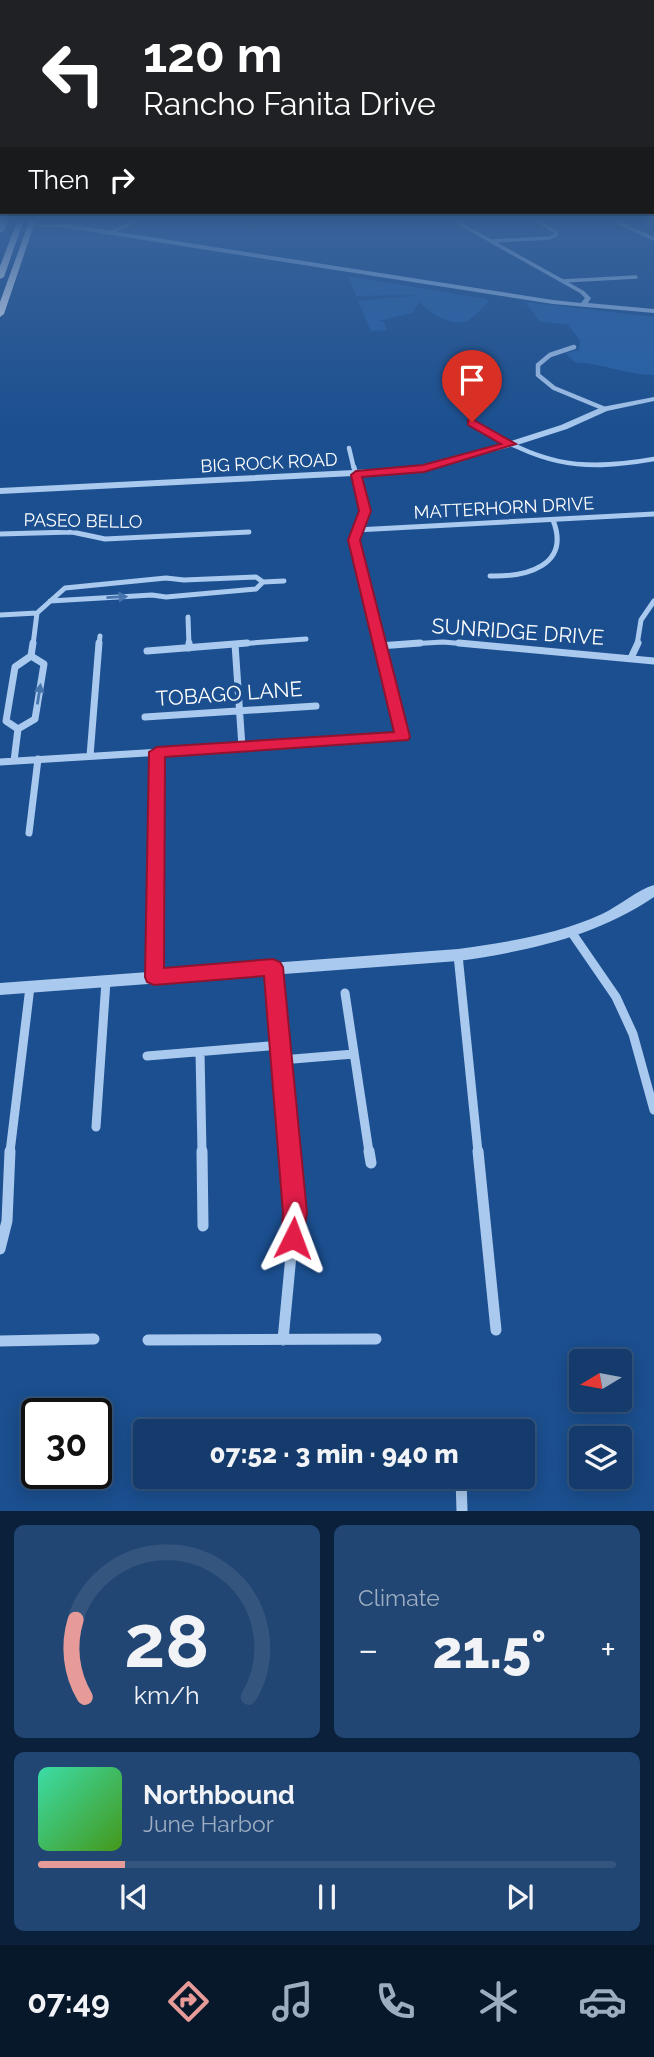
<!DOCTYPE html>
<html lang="en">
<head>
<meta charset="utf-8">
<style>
  body { margin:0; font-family:Raleway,sans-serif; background:#214673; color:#f1f3f6; height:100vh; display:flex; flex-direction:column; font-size:26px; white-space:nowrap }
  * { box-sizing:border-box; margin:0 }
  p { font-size:23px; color:#9dadc1 }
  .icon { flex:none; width:38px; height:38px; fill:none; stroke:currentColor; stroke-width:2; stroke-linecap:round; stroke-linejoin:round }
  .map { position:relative; height:1511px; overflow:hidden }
  .panel { display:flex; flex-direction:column; gap:14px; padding:14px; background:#0b203b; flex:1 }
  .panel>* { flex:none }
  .banner { position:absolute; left:0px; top:0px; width:654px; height:214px; box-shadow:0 4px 18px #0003,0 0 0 2px #33557e; background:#202124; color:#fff; overflow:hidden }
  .needle { width:46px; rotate:260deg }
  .fabs { position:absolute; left:569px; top:1349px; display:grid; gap:14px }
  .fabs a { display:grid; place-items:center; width:63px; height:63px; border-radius:7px; background:#143b6b; box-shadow:0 4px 18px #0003,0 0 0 2px #33557e; font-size:35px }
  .speed { position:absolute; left:21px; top:1398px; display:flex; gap:14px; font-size:35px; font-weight:700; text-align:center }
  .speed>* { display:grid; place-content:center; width:91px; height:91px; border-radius:50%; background:#143b6b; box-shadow:0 4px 18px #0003,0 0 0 2px #33557e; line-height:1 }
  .speed .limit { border:4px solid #111; border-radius:10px; background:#fff; color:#111 }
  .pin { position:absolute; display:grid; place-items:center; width:60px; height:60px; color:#fff; margin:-72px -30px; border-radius:50% 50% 50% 0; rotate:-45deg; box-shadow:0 0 7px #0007 }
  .pin .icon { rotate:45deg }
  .me { position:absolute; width:77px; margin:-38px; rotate:3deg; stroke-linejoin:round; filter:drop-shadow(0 0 5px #0008) }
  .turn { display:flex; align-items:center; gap:24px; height:147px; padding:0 28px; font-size:32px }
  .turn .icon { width:91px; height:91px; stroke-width:2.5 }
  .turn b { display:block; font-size:49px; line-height:60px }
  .then { display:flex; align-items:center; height:66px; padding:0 28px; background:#0003; gap:14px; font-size:26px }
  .big { font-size:52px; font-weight:800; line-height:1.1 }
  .panel .tile { flex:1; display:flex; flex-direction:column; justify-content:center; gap:10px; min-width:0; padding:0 24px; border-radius:10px; background:#214673 }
  .panel .dial { align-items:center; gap:0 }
  .dial svg { height:182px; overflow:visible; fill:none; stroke:#33557e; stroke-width:7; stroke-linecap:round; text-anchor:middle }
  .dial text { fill:#f1f3f6; stroke:none }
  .song { display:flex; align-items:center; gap:21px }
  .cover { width:84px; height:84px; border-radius:10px; background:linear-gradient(135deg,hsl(160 70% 55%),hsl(100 70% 35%)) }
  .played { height:7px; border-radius:4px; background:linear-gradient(90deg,#e69b98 15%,#33557e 15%) }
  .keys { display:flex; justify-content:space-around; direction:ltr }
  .heat { display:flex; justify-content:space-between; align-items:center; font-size:38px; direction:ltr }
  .panel .tiles { flex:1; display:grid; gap:14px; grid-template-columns:1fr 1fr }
  .tile:last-child { grid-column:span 2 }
  .trip { position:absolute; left:133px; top:1419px; width:402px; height:70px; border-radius:7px; background:#143b6b; box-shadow:0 4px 18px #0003,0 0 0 2px #33557e; font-weight:800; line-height:70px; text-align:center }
  .dock { display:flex; height:112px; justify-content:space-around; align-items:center; background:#08182b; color:#9dadc1 }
  .dock .icon { width:49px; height:49px }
  .dock .selected { color:#e69b98 }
  .dock b { font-size:32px; color:#f1f3f6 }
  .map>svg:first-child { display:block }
</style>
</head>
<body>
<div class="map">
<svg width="654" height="1511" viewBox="0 0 654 1511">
  <rect width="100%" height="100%" fill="#1b4f8f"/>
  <path fill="#2461a8" d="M 353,277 L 486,299 L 489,301 C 483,307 474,317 467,321 C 453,327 428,313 420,302 L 412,313 L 378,321 L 384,322 L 387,330 L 371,331 L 358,301 L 421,295 L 356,296 L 349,278 Z
    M 525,302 L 654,317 L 654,375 C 626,375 602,363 574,362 L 566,353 L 579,350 L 580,341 L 568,324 L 540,322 Z"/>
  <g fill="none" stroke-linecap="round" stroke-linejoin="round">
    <path stroke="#9cc4f0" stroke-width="2" d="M 639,219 L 654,222"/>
    <path stroke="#a9c9ee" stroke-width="3.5" d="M 610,219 L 654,239
      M 110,233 L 140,219
      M 493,241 L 549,238 L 556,235 L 556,232 L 537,221
      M 563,281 L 636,277"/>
    <path stroke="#a9c9ee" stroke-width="4.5" d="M 574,347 L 550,355 L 538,365 L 538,375 L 554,388 L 605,409
      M 472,422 C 539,463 575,473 654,459
      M 349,448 L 354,469"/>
    <path stroke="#a9c9ee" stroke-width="5" d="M 354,467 L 365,511 L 354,540 L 380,645
      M 356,530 L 654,514
      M 0,534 L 72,532 L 105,539 L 249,532
      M 490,576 C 526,577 571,566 553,520
      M 50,601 L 152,595 L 166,597 L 256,589 L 263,582 L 284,581
      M 0,615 L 37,613 L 65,588 L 166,578 L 184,580 L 256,577 L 263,582
      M 188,617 L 189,645
      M 33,645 L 37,613
      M 99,645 L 100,636
      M 224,645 L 306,639
      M 392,645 L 443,642 L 478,645
      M 637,645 L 641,620 L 654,601"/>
    <path stroke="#a9c9ee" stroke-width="7" d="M 189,643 L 189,648
      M 459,643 L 654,661
      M 235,644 L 242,747
      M 379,646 L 420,643
      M 147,651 L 247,643
      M 631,658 L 638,643
      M 145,717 L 316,706
      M 18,729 L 6,721 L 15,667 L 31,656 L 33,643
      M 18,729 L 35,719 L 44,664 L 31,656
      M 90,756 L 99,643
      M 14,761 L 18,729
      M 0,762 L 403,737 L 380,643
      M 29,833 L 38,759
      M 155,869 L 157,753"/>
    <path stroke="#a9c9ee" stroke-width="9" d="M 572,933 L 616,997 L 633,1034 L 654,1110
      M 458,955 L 478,1152
      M 273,968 L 290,1152
      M 154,977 L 155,867
      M 345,993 L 369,1152
      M 200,1052 L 202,1152
      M 147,1056 L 280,1045
      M 281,1060 L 354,1054
      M 96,1127 L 106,981
      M 10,1152 L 30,987"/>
    <path stroke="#a9c9ee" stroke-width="11" d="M 202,1151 L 203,1226
      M 369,1151 L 371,1163
      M 478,1151 L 496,1330
      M 0,1249 L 7,1221 L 10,1151
      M 148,1340 L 376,1339
      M 283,1340 L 295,1213 L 289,1151
      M 0,1341 L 94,1339
      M 461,1477 L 462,1511"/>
    <path fill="#a9c9ee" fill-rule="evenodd" d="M 448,219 L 455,219 L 584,291 L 591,298 L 588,303 L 654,309 L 654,313 L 553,304 L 67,228 L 28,226 L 67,224 L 553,300 L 581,303 L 585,298 L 580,293 Z
      M 654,397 L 654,401 L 607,411 L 567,429 L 514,446 L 413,473 L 0,494 L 0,488 L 413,467 L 508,442 L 561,425 L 602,407 Z
      M 654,885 L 654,897 C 595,937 528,951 458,961 L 0,995 L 0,983 L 458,949 C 507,942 556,935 602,914 C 619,906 637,890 654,885 Z"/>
    <path fill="#f0f6ff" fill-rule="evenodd" d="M 18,219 L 24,219 L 4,277 L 0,279 L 0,266 Z
      M 30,219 L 36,219 L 4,314 L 0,317 L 0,302 Z"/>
    <path fill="#fff" fill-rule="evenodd" d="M 8,219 L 4,231 L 0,233 L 0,219 Z"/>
  </g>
  <defs><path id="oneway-solid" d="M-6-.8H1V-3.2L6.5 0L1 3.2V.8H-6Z" transform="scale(1.75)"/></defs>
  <g fill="#4674ac">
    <use href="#oneway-solid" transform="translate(117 597) rotate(-3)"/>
    <use href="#oneway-solid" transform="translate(39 694) rotate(-81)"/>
  </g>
  <linearGradient id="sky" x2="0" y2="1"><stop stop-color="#0f2b4f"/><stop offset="0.51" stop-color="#39639b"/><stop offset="1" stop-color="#39639b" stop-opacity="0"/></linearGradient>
  <rect width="654" height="431" fill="url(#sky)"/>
  <path fill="#e11d48" stroke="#92132f" stroke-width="2" d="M 472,419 L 516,444 L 424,472 L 362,477 L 371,511 L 360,540 L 410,737 L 408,740 L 165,757 L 164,968 L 273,959 L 280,962 L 283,967 L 307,1213 L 301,1247 L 293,1250 L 284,1247 L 281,1238 L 283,1213 L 264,976 L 154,985 L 147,982 L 145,977 L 149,752 L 157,747 L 394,732 L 348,540 L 359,511 L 351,475 L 356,471 L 423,465 L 501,444 L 468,425 L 468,420 Z"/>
  <g text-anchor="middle" stroke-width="7" stroke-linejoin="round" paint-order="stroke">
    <g font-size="18" fill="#fff" stroke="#1b4f8f">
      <text transform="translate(269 463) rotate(-3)" y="6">BIG ROCK ROAD</text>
      <text transform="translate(504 508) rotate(-3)" y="6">MATTERHORN DRIVE</text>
      <text transform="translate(83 521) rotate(1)" y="6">PASEO BELLO</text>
    </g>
    <g font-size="21" fill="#fff" stroke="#1b4f8f">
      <text transform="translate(518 632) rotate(4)" y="7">SUNRIDGE DRIVE</text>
      <text transform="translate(229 694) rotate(-4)" y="7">TOBAGO LANE</text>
    </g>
  </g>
</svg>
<div class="fabs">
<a><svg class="needle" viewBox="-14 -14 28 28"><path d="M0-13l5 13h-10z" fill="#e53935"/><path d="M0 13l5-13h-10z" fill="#9dadc1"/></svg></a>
<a><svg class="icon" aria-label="layers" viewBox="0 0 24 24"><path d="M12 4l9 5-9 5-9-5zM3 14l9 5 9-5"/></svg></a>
</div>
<div class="speed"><div class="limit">30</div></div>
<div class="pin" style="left:472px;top:422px;background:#d93025"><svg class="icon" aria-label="arrive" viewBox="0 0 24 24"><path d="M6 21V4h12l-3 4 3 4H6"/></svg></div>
<svg class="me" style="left:293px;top:1238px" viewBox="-20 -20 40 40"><path d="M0-17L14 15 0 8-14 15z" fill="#e11d48" stroke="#fff" stroke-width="4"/></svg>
<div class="trip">07:52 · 3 min · 940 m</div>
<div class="banner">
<div class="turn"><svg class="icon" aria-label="left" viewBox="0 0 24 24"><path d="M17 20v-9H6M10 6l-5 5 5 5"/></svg><div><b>120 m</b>Rancho Fanita Drive</div></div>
<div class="then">Then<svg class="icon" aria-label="right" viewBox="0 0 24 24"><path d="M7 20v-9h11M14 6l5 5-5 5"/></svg></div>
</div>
</div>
<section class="panel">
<div class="tiles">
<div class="tile dial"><svg viewBox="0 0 100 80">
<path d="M14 69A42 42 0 1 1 86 69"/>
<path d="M14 69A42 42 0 0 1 10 35" stroke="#e69b98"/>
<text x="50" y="56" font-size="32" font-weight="700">28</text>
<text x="50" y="72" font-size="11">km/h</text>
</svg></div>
<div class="tile"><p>Climate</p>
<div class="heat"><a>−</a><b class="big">21.5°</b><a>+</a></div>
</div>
<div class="tile">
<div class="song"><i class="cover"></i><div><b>Northbound</b><p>June Harbor</p></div></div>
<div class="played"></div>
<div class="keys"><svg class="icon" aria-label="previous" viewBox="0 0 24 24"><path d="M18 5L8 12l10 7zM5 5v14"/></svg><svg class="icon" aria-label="pause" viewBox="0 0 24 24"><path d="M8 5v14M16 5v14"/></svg><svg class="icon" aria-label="next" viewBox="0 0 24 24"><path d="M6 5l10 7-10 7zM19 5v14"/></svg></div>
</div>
</div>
</section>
<nav class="dock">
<b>07:49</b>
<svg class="icon selected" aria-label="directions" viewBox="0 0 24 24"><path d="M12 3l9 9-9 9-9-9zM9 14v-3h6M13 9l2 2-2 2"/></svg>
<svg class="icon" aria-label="music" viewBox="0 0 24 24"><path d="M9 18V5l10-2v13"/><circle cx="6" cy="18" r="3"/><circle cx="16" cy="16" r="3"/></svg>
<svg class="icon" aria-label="phone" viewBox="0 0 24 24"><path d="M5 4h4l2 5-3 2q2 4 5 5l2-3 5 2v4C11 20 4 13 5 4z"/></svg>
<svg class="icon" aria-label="climate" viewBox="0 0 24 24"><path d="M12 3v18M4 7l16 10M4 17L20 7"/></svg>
<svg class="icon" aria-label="car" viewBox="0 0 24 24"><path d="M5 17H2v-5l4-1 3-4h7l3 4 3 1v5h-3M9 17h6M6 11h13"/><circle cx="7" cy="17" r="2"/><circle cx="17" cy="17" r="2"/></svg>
</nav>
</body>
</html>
